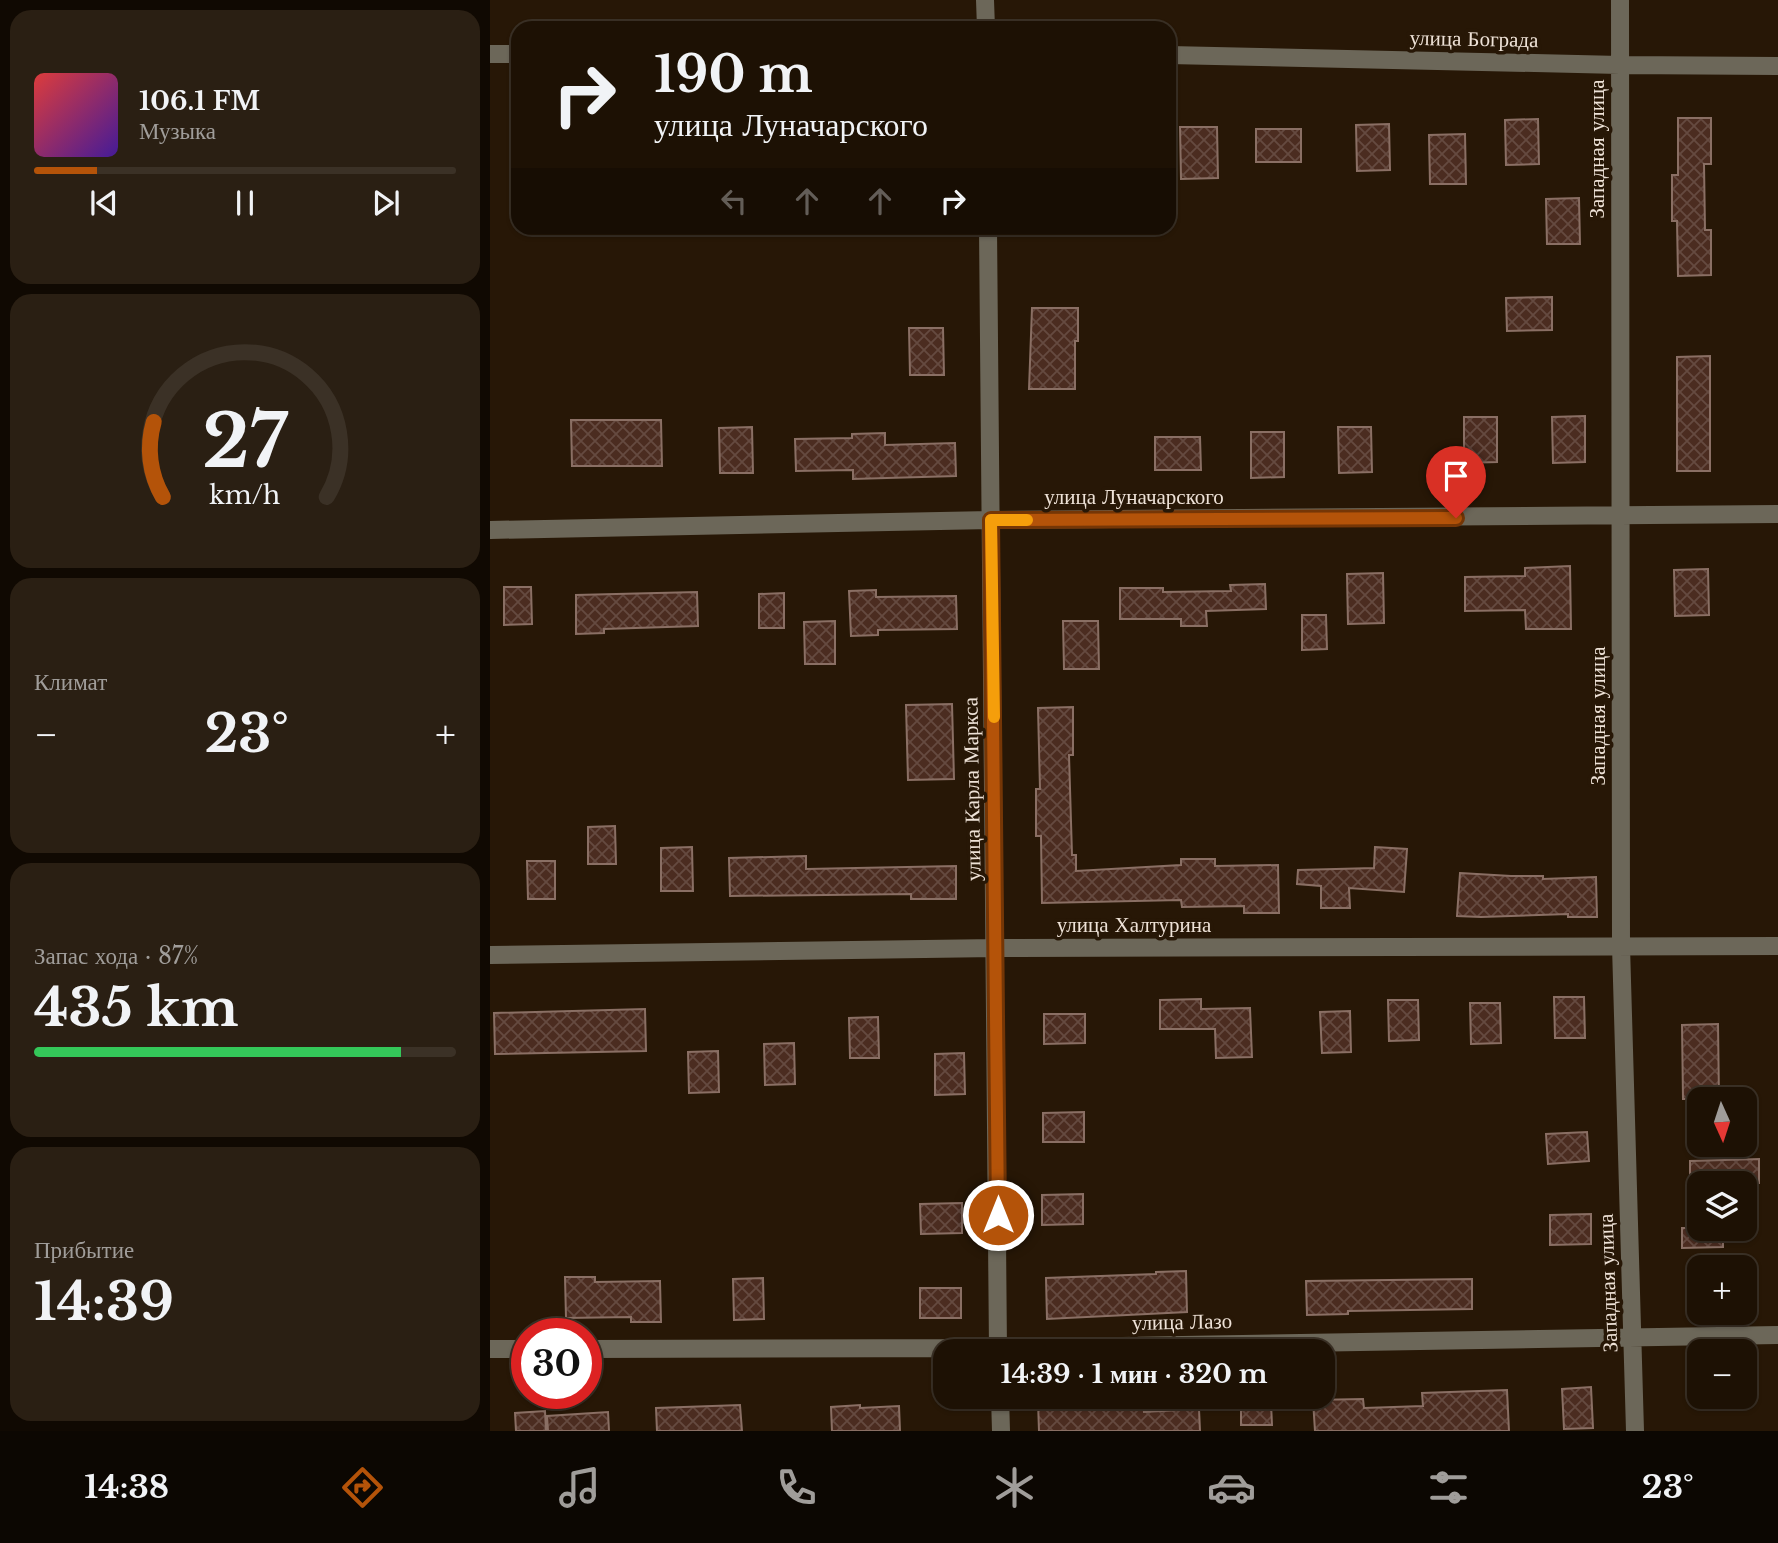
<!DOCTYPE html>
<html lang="ru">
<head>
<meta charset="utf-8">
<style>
  body { margin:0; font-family:"Libre Baskerville",serif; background:#2a1f13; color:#f1f3f6; height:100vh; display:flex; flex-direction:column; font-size:26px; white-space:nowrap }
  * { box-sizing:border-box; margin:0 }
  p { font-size:23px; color:#a09d9a }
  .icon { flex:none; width:38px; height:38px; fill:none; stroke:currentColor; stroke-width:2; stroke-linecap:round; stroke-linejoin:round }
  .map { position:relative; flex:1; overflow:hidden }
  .drawer { display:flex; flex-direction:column; gap:10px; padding:10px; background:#100902; width:490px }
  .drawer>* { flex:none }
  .guide { position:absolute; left:21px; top:21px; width:665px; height:214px; border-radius:21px; box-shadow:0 2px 5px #0004,0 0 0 2px #3b3126; background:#1d1104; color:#f1f3f6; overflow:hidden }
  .needle { width:46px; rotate:177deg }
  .buttons { position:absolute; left:1197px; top:1087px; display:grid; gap:14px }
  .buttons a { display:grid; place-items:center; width:70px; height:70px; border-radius:14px; background:#1d1104; box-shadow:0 2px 5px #0004,0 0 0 2px #3b3126; font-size:35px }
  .speed { position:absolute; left:21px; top:1318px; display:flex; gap:14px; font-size:35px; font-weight:700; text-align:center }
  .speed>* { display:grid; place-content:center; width:91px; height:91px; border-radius:50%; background:#1d1104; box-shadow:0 2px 5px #0004,0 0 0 2px #3b3126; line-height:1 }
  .speed .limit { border:10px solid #d22; background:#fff; color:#111 }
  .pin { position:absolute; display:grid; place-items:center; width:60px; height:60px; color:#fff; margin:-72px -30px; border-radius:50% 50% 50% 0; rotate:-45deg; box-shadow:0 0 7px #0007 }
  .pin .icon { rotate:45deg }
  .me { position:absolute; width:77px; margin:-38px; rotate:0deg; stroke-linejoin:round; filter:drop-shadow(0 0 5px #0008) }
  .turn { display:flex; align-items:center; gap:24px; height:147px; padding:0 28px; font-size:32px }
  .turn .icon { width:91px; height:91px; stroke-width:2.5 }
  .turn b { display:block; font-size:49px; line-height:60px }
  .lanes { display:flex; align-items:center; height:66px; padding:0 28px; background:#0003; justify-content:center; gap:35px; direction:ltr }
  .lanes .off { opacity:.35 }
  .big { font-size:52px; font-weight:700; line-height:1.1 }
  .drawer .tile { flex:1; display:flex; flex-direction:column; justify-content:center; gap:10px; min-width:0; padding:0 24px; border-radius:21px; background:#2a1f13 }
  .drawer .dial { align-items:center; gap:0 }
  .dial svg { height:182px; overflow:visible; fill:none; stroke:#3b3126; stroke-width:7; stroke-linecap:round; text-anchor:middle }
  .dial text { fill:#f1f3f6; stroke:none }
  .song { display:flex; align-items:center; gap:21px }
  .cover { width:84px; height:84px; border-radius:10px; background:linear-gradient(135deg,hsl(0 70% 55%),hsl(260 70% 35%)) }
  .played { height:7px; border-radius:4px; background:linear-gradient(90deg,#b45309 15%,#3b3126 15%) }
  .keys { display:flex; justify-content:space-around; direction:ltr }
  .heat { display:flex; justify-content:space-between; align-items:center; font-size:38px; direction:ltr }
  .charge { height:10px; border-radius:5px; background:linear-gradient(90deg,#34c759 87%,#3b3126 0) }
  .trip { position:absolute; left:443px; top:1339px; width:402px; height:70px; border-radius:21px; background:#1d1104; box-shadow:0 2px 5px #0004,0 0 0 2px #3b3126; font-weight:700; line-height:70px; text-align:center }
  .tab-bar { display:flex; height:112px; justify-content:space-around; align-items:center; background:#0c0702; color:#a09d9a }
  .tab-bar .icon { width:49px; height:49px }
  .tab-bar .selected { color:#b45309 }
  .tab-bar b { font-size:32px; color:#f1f3f6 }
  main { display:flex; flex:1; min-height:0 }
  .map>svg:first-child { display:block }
</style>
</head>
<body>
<main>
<section class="drawer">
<div class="tile">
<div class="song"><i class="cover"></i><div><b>106.1 FM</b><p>Музыка</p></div></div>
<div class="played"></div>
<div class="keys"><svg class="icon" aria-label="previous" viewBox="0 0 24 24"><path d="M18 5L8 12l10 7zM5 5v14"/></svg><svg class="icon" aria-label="pause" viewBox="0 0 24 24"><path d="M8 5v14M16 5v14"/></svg><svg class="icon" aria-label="next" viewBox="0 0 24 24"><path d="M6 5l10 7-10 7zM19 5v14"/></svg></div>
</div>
<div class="tile dial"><svg viewBox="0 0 100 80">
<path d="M14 69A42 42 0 1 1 86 69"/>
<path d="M14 69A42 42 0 0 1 10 36" stroke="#b45309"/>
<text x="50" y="56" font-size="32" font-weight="700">27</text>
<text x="50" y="72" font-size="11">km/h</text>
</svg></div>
<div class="tile"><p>Климат</p>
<div class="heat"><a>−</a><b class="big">23°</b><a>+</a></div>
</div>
<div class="tile"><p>Запас хода · 87%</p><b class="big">435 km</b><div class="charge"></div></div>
<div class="tile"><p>Прибытие</p><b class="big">14:39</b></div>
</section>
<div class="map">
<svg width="1288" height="1431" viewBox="0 0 1288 1431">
  <defs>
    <pattern id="building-cross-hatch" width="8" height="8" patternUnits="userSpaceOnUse" patternTransform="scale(1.75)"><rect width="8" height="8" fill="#4b2c20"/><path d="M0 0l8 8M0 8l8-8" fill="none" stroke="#654a40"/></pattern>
  </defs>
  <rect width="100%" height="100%" fill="#271706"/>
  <path fill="url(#building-cross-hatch)" stroke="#8a6f64" stroke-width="2" d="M 1188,118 L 1221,118 L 1221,164 L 1214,164 L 1215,230 L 1221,230 L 1221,275 L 1188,276 L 1187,221 L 1182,221 L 1182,175 L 1188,175 Z
    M 1048,119 L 1049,164 L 1016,165 L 1015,120 Z
    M 899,124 L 900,170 L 867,171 L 866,125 Z
    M 690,127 L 727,127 L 728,178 L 691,179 Z
    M 766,129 L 811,129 L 811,162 L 766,162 Z
    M 975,134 L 976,184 L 940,184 L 939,135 Z
    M 1089,198 L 1090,244 L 1057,244 L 1056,199 Z
    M 1062,297 L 1062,330 L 1017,331 L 1016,298 Z
    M 542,308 L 588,308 L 588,341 L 585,341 L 585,389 L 539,389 Z
    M 419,328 L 453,328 L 454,375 L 420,375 Z
    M 1220,356 L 1220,471 L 1187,471 L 1187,357 Z
    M 1095,416 L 1095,462 L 1063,463 L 1062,417 Z
    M 974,417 L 1007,417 L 1007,462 L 974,463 Z
    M 81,420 L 171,420 L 172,466 L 82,466 Z
    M 262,427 L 263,473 L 230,473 L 229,428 Z
    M 848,427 L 881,427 L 882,472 L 849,473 Z
    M 761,432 L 794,432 L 794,477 L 761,478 Z
    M 395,433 L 395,445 L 465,443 L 466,476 L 363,479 L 363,470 L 306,471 L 305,439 L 362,438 L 362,434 Z
    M 665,437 L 710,437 L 711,470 L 665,470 Z
    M 1080,566 L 1081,629 L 1036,629 L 1035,610 L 975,611 L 975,577 L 1035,576 L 1035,568 Z
    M 1218,569 L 1219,615 L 1185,616 L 1184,570 Z
    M 893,573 L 894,623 L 858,624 L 857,574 Z
    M 775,584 L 776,609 L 716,611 L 717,626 L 691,626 L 691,619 L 630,619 L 630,588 L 673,588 L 673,592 L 741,591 L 740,585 Z
    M 14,587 L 41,587 L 42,624 L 14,625 Z
    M 386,590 L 386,597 L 466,596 L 467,629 L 388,630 L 388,635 L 361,636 L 359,591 Z
    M 207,592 L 208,626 L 114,629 L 114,633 L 86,634 L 86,595 Z
    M 294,593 L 294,628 L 269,628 L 269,594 Z
    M 812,615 L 836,615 L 837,649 L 812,650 Z
    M 345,621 L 345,664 L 315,664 L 314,622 Z
    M 573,621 L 608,621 L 609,669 L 574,669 Z
    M 462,704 L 464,779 L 418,780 L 416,705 Z
    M 583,707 L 583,755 L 579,755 L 582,855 L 586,855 L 586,871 L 691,865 L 691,859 L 725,859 L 725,866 L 788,865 L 789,913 L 754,913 L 754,906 L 692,907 L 691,900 L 552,903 L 551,836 L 546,836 L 546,789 L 550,789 L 548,708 Z
    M 125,826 L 126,864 L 98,864 L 98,827 Z
    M 202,847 L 203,891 L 171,891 L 171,848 Z
    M 885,847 L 917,849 L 914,892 L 859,888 L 860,908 L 831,908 L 831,886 L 807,884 L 808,870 L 884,868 Z
    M 316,856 L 316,869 L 466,866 L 466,899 L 421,899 L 421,894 L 240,896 L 239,858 Z
    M 37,861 L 65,861 L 65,899 L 38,899 Z
    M 970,873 L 1021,876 L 1053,876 L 1053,879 L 1106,877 L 1107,917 L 1078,917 L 1078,914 L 991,917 L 967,916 Z
    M 1064,997 L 1094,997 L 1095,1038 L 1065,1038 Z
    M 711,999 L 711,1009 L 760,1008 L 762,1057 L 726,1058 L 725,1029 L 670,1029 L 670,1000 Z
    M 898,1000 L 928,1000 L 929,1040 L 899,1041 Z
    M 980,1003 L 1010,1003 L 1011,1043 L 981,1044 Z
    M 155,1009 L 156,1051 L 5,1054 L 4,1013 Z
    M 860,1011 L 861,1052 L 832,1053 L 830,1012 Z
    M 554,1014 L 595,1014 L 595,1043 L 554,1044 Z
    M 388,1017 L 389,1058 L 360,1058 L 359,1018 Z
    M 1228,1024 L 1229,1099 L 1193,1099 L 1192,1025 Z
    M 304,1043 L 305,1084 L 275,1085 L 274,1044 Z
    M 228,1051 L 229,1092 L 199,1093 L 198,1052 Z
    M 474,1053 L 475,1094 L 445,1095 L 445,1054 Z
    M 594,1112 L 594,1142 L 553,1142 L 553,1113 Z
    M 1097,1132 L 1099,1161 L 1058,1164 L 1056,1134 Z
    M 1269,1159 L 1269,1183 L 1200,1183 L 1200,1161 Z
    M 593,1194 L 593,1224 L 552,1225 L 552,1195 Z
    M 472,1203 L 472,1233 L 431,1234 L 430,1204 Z
    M 1101,1214 L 1101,1244 L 1060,1245 L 1060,1215 Z
    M 1192,1228 L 1233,1228 L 1233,1247 L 1192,1248 Z
    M 696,1271 L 697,1312 L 557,1319 L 556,1278 L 666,1274 L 666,1272 Z
    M 75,1277 L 105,1277 L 105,1282 L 170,1281 L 171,1322 L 141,1322 L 141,1317 L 76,1318 Z
    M 273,1278 L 274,1319 L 244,1320 L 243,1279 Z
    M 982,1279 L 982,1309 L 858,1311 L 858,1314 L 817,1315 L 816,1281 Z
    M 430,1288 L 471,1288 L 471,1318 L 430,1318 Z
    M 1101,1387 L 1103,1428 L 1074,1429 L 1072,1389 Z
    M 1017,1390 L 1019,1431 L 825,1431 L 823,1400 L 873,1399 L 874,1408 L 933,1406 L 932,1393 Z
    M 603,1400 L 603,1407 L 653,1404 L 654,1412 L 709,1409 L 710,1431 L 549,1431 L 548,1402 Z
    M 751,1403 L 781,1403 L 782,1425 L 751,1425 Z
    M 250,1405 L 252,1431 L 167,1431 L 166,1408 Z
    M 370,1405 L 370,1408 L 409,1406 L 410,1431 L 342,1431 L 341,1407 Z
    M 55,1411 L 56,1431 L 26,1431 L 25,1413 Z
    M 118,1412 L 119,1431 L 58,1431 L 57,1416 Z"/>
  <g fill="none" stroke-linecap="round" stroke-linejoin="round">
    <path stroke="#6c6759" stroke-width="18" d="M 495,0 L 496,28
      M 1130,0 L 1131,946 L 1145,1431
      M 0,54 L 28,54
      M 679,55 L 1130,65 L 1288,66
      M 498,228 L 508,1351
      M 0,530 L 501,520 L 1288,514
      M 0,955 L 506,948 L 1288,946
      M 0,1349 L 37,1349
      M 96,1349 L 508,1348 L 1288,1335
      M 510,1396 L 511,1431"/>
  </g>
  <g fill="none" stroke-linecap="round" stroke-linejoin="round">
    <defs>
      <path id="route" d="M 508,1215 L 501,520 L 966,518"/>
    </defs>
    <use href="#route" stroke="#753606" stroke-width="18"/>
    <use href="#route" stroke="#b45309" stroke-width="12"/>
    <path stroke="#f59e0b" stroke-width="12" d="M 504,717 L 501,520 L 537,520"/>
  </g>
  <g text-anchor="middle" stroke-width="7" stroke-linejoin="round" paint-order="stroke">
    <g font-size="21" fill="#eee2d7" stroke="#271706">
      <text transform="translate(984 39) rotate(1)" y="7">улица Бограда</text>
      <text transform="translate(1107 149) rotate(-90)" y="7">Западная улица</text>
      <text x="644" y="504">улица Луначарского</text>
      <text transform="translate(1108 716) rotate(-90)" y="7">Западная улица</text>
      <text transform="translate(482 789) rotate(-91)" y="7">улица Карла Маркса</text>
      <text x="644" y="932">улица Халтурина</text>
      <text transform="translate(1118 1283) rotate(-92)" y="7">Западная улица</text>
      <text transform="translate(692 1322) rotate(-1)" y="7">улица Лазо</text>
    </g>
  </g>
</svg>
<div class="buttons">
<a><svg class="needle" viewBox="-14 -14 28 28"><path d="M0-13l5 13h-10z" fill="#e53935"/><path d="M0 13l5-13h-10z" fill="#a09d9a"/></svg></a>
<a><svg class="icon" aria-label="layers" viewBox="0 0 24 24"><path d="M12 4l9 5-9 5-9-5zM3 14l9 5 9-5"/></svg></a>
<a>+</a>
<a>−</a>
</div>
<div class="speed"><div class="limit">30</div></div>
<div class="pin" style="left:966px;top:518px;background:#d93025"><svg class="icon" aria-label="arrive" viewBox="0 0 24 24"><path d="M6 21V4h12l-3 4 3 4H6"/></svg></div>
<svg class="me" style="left:508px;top:1215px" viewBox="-20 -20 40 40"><circle r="17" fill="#b45309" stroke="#fff" stroke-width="3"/><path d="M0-11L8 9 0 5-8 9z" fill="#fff"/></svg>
<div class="trip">14:39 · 1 мин · 320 m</div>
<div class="guide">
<div class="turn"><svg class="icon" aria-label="right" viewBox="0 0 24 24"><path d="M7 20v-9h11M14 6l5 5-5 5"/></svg><div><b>190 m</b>улица Луначарского</div></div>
<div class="lanes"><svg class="icon off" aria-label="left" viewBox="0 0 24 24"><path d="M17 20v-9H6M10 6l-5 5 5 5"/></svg><svg class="icon off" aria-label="ahead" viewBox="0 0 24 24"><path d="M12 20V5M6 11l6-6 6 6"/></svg><svg class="icon off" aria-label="ahead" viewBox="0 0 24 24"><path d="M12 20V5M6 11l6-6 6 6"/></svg><svg class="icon" aria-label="right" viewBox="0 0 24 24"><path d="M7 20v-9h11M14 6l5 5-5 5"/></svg></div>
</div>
</div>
</main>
<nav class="tab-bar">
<b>14:38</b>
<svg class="icon selected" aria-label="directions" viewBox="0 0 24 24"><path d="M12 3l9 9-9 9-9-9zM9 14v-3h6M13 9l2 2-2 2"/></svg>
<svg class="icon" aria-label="music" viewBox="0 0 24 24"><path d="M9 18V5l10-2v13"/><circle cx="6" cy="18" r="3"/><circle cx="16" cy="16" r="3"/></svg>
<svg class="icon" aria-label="phone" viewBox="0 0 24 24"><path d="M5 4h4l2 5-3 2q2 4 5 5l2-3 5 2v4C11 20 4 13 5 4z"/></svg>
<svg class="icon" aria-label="climate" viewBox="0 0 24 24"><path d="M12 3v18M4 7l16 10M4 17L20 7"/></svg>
<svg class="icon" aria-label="car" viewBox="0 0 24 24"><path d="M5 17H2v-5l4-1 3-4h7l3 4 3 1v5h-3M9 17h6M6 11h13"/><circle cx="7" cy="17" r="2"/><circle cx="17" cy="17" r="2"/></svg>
<svg class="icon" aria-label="filters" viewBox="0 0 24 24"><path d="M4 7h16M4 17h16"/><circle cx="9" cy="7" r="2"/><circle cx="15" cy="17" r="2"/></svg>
<b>23°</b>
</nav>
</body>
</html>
